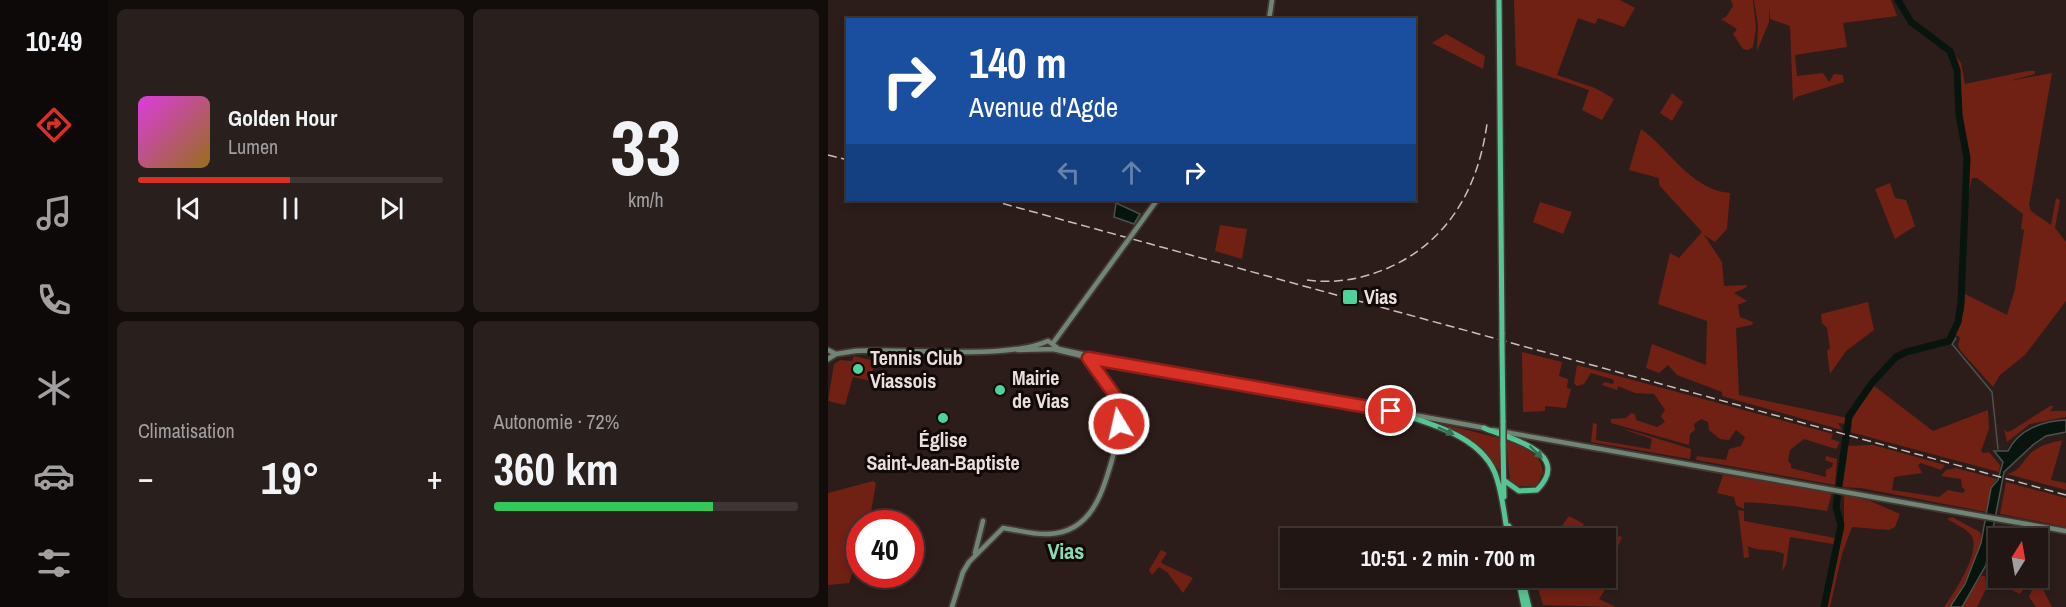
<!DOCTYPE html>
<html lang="fr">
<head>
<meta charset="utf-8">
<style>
  body { margin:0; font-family:"Archivo Narrow",sans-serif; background:#291f1d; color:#f1f3f6; height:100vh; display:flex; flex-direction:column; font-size:22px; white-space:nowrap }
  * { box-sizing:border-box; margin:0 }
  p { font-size:20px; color:#a29fa0 }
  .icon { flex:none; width:33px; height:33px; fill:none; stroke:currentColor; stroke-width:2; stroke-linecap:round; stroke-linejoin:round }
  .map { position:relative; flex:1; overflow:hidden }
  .drawer { display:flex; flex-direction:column; gap:9px; padding:9px; background:#120c0b; width:720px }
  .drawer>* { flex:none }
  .top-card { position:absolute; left:18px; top:18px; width:570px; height:183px; border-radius:0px; box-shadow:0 3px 9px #0003,0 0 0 2px #3e3534; background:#1a4fa0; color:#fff; overflow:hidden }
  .needle { width:39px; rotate:11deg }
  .fabs { position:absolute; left:1160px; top:528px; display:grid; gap:12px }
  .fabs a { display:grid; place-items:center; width:60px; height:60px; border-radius:0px; background:#211614; box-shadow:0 3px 9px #0003,0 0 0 2px #3e3534; font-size:30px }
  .speed { position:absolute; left:18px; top:510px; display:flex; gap:12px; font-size:30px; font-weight:700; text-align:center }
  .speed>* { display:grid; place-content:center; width:78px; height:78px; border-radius:50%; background:#211614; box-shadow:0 3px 9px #0003,0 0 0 2px #3e3534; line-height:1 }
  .speed .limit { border:9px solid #d22; background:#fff; color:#111 }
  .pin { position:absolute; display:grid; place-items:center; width:51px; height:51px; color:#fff; margin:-26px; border:3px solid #fff; border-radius:50%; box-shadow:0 2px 6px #0007 }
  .me { position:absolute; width:66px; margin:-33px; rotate:351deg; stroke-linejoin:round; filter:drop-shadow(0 0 4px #0008) }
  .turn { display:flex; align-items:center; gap:21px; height:126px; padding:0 24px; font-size:27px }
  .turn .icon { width:78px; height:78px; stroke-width:2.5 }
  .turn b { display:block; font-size:42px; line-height:51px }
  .lanes { display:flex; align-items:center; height:57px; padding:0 24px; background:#0003; justify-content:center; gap:30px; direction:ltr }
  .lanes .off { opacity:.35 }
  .big { font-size:45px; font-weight:700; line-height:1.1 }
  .drawer .card { flex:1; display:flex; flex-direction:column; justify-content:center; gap:9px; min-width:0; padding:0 21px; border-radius:9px; background:#291f1d }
  .drawer .dial { align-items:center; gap:0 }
  .dial b { font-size:78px; line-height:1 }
  .song { display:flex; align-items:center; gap:18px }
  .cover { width:72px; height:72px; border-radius:9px; background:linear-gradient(135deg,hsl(300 70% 55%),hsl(40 70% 35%)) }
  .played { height:6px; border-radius:3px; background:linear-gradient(90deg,#d93025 50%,#3e3534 50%) }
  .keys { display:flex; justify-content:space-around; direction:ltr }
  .heat { display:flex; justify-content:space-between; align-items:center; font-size:33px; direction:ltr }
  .charge { height:9px; border-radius:4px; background:linear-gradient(90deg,#34c759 72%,#3e3534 0) }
  .drawer .tiles { flex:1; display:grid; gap:9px; grid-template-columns:repeat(2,1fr) }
  .trip { position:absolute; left:452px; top:528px; width:336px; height:60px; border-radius:0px; background:#211614; box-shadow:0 3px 9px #0003,0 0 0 2px #3e3534; font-weight:700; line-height:60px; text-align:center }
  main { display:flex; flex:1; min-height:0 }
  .dock { display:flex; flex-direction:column; width:108px; justify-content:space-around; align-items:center; background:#0d0908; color:#a29fa0 }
  .dock .icon { width:42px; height:42px }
  .dock .current { color:#d93025 }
  .dock b { font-size:27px; color:#f1f3f6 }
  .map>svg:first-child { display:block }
</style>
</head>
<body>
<main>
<nav class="dock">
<b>10:49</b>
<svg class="icon current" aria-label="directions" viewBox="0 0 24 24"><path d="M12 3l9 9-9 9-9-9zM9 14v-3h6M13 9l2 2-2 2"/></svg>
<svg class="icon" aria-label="music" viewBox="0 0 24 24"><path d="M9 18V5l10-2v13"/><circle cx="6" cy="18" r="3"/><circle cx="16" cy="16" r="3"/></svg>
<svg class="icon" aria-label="phone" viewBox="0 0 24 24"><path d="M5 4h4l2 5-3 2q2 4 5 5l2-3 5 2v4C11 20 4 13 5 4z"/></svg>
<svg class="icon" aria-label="climate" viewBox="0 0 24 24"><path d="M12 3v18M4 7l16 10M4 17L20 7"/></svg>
<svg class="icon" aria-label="car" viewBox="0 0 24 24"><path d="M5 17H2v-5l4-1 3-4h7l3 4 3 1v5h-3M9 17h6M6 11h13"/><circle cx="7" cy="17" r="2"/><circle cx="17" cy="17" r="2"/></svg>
<svg class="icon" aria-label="filters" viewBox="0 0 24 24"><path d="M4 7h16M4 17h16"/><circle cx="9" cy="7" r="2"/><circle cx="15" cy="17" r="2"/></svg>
</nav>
<section class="drawer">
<div class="tiles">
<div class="card">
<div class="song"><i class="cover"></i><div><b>Golden Hour</b><p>Lumen</p></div></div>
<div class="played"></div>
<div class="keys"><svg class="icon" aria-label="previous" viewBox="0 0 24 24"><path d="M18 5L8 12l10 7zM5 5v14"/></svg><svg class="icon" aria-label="pause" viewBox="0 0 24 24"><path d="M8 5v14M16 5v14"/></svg><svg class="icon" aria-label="next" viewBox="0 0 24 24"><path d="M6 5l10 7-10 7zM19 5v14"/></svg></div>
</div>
<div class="card dial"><b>33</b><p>km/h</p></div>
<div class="card"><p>Climatisation</p>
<div class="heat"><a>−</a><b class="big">19°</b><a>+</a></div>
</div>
<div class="card"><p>Autonomie · 72%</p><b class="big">360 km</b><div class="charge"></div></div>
</div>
</section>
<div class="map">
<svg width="1238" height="607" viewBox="0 0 1238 607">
  <rect width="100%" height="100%" fill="#2c1d1a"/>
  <path fill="#712014" d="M 686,0 L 792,0 L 807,8 L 796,27 L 770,18 L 767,24 L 750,18 L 729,75 L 767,88 L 786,99 L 774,120 L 754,110 L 761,90 L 688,65 Z
    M 903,0 L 925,0 L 928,28 L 925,47 L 920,50 L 915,49 L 905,34 L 909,29 L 893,19 L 898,17 L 905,6 Z
    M 926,0 L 1063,0 L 1069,16 L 1015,23 L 1019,47 L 967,55 L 969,76 L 995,73 L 1001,82 L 1006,74 L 1015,75 L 1016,82 L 968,97 L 965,101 L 962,26 L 942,19 L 941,7 L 941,22 L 929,51 L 930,25 Z
    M 618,34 L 657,56 L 655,69 L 604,43 Z
    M 1126,54 L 1133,63 L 1137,84 L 1199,71 L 1207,71 L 1207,74 L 1181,81 L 1224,73 L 1201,205 L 1203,211 L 1223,225 L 1228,198 L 1232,200 L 1227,228 L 1238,242 L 1238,301 L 1197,355 L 1172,375 L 1165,387 L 1132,350 L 1130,345 L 1132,337 L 1127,335 L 1136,311 L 1137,294 L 1179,315 L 1187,289 L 1196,230 L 1193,229 L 1195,214 L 1149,178 L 1144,178 L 1139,201 C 1141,170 1139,145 1134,114 C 1130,93 1132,74 1126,54 Z
    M 844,93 L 855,102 L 844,121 L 832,113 Z
    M 813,129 C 841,149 863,190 902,193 L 899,229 L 887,242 L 876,235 L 894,262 L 896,286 L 918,285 L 919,287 L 906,293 L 919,301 L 910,305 L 912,317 L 925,322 L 924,325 L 908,328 L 911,395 L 1024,419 L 1045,385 L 1105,431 L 1160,410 L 1161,429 L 1153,451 L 1155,453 L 1161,452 L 1172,465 L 1171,472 L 1022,432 L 1024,425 L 1010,423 L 1014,430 L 894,396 L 894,392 L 849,375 L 840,365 L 831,373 L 818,368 L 824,344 L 878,365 L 879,321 L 830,304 L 842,253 L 851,258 L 874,232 L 831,185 L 831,178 L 801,170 Z
    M 1062,183 L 1067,198 L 1078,200 L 1087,226 L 1067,239 L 1047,189 Z
    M 712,202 L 744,212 L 735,234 L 705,222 Z
    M 392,225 L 419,229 L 414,259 L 387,251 Z
    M 1040,302 L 1046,330 L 1018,351 L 1002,374 L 999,351 L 1002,348 L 999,328 L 994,323 L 993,314 Z
    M 694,352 L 734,362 L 731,376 L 740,379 L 739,388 L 743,389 L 738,408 L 717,406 L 717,411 L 695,412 Z
    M 26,356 L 47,361 L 42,381 L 25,377 L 17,405 L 0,401 L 6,364 L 12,360 L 24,361 Z
    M 749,365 L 1005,434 L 1003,439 L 1012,442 L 1008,449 L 976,439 L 962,450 L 960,461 L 963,464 L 963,468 L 998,477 L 998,470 L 1004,467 L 1005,463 L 997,460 L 998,456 L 1009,459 L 1007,485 L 868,460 L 869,456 L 898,460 L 901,449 L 913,446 L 917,437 L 908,430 L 901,440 L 892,439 L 881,430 L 880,422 L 873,419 L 866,424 L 867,430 L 862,434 L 861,445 L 783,423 L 783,419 L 798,418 L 803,413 L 807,414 L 808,420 L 829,427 L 837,422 L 833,416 L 837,410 L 826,394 L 807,393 L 790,386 L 789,390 L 774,385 L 776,382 L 785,384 L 786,380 L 763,373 L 756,384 L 749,386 L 746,383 Z
    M 1222,406 L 1226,406 L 1222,411 L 1238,411 L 1238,417 L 1202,424 L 1179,442 L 1176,429 L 1179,432 L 1183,431 Z
    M 611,423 L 671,438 L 672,472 C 656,447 637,436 611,423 Z
    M 765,423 L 769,424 L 768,440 L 822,449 L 824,439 L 792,428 C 816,434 840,442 863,449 L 862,459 L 763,442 Z
    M 678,439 C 697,445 712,450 715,472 L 709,486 L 690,486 L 682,482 Z
    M 1238,440 L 1234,441 L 1223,480 L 1238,483 L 1238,490 L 1179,474 C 1193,470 1192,465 1201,455 C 1209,446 1226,441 1238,440 Z
    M 1045,445 L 1117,465 L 1113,470 L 1093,463 L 1090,465 L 1094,473 L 1066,477 L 1064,490 L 1111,497 L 1120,490 L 1135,493 L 1137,490 L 1134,487 L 1133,479 L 1113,476 L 1118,470 L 1128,468 L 1169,479 L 1163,487 L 1158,512 L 1033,488 L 1013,487 L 1018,446 Z
    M 895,475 L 1004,492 L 999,511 C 987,509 922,500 916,503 L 916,509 L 908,505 L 906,497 L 889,493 Z
    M 45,481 L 48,483 L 41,523 L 32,524 L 31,554 L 21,583 L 0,585 L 0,493 Z
    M 1178,482 L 1238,498 L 1238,527 L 1172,514 Z
    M 1016,495 L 1042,501 L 1072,514 L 1067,527 L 1061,530 L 1024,527 L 1014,554 L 1002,607 L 998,607 L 1016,527 Z
    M 910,510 L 916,511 L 916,521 L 1007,538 L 1006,544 L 962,537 L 958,565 L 954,571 L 956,554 C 943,548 931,552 920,546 L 921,557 L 916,558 Z
    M 741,516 L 756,524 L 745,538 L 725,538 Z
    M 1124,517 L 1152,532 C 1159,549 1131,592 1122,607 L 1116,607 C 1126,593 1154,551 1143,535 C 1139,529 1125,523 1119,519 Z
    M 771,530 L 794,537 L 781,567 L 789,571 L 771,599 L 788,607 L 715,605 L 707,578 L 731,578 L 749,590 L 758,578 L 777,578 L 777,553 L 786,540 L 777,551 L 777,538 L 767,538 Z
    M 333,550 L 339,553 L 333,562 L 335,564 L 365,578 L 355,593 L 339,572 L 331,567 L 324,575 L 321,570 Z
    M 1170,557 L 1170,578 L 1204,578 L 1192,594 L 1160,579 Z
    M 1153,576 L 1157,576 L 1159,587 L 1149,607 L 1134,607 Z
    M 1209,578 L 1224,607 L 1208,607 L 1201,597 Z"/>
  <path fill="#08150f" stroke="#4c524d" stroke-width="1.5" d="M 288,203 L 312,214 L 306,224 L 286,217 Z
    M 1238,420 L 1238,432 L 1218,436 L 1206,444 L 1176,472 L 1158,565 L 1134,607 L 1122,607 L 1137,584 L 1153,543 L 1163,488 L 1170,480 L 1175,462 L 1166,451 L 1180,451 C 1191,429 1215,421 1238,420 Z"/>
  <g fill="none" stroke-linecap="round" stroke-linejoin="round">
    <path stroke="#4c524d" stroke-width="1.5" d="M 1128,338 L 1124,344 L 1164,392 L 1170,449"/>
    <path stroke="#08150f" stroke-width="7" d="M 996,607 L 1013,525 L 1008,507 L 1021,416 L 1044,383 L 1068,357 L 1078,352 L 1121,341 L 1130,322 L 1133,302 L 1139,158 L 1131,115 L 1129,70 L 1122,51 L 1083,22 L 1070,0"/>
    <defs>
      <path id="secondary" d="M 441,20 L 444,0
        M 306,232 L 329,200
        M 225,343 L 298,243
        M 0,350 L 8,354
        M 190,350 L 225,349 L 284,363
        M 0,359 L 8,354 L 27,351 C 78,348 179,360 220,341 L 231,349 L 290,362 L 566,412
        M 580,414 L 657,428
        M 665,430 L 1238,531
        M 147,553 L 155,521
        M 124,607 L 135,572 L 141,562 L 175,528 C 190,530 206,535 221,534 C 263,532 274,494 284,460 C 289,441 295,420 290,401 C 285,385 269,373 259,361 L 260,355"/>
      <path id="highway" d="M 671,0 L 674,334
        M 674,345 L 675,422
        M 563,411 C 600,423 657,436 669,479 C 675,498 677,519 680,538
        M 656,428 C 679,438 746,452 709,490 L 691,491 L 677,481
        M 675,444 L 676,497
        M 681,526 L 684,538
        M 690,578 L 696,607
        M 694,578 L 701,607"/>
    </defs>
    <use href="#secondary" stroke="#433735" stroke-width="8"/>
    <use href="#highway" stroke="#433735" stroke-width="8"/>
    <use href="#secondary" stroke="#708573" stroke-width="4.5"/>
    <use href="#highway" stroke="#56c593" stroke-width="5"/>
    <path stroke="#cbbfbd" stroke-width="1.5" stroke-dasharray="9 4.5" stroke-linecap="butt" d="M 0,155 L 20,160
      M 162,200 L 1238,495
      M 479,280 C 507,284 534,279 560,268 C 621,241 650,188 659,124"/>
    <defs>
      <path id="secondary-bridge" d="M 298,243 L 306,232"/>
      <path id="highway-bridge" d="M 674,334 L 674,345
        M 675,422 L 675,444"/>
    </defs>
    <use href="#secondary-bridge" stroke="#433735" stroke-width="8" stroke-linecap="butt"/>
    <use href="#highway-bridge" stroke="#433735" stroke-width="8" stroke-linecap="butt"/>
    <use href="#secondary-bridge" stroke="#708573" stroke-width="4.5"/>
    <use href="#highway-bridge" stroke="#56c593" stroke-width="5"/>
  </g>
  <defs><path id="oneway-solid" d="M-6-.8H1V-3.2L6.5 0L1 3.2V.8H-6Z" transform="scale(1.5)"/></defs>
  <g fill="#367054">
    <use href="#oneway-solid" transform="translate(618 431) rotate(24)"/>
    <use href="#oneway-solid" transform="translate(708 452) rotate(44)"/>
  </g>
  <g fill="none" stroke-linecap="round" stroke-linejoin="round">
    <defs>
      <path id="route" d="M 291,424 L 288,397 L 260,358 L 563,411"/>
    </defs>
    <use href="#route" stroke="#8d1f18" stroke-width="15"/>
    <use href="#route" stroke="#d93025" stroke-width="10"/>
  </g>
  <g fill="#4dd39a" stroke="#100908" stroke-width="2">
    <rect x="514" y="289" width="16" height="16" rx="3"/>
    <circle cx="30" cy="369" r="6"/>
    <circle cx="172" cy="390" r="6"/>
    <circle cx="115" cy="418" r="6"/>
  </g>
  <g text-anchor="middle" stroke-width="6" stroke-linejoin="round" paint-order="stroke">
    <g font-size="20" font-weight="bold" fill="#eadfdd" stroke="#100908" text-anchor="start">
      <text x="536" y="304">Vias</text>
      <text x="42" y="365">Tennis Club<tspan x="42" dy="23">Viassois</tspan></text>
      <text x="184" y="385">Mairie<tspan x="184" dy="23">de Vias</tspan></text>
      <text x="115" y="447" text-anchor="middle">Église<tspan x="115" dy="23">Saint-Jean-Baptiste</tspan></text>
    </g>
    <g font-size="22" font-weight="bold" fill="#88dab1" stroke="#100908">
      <text x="238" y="559">Vias</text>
    </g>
  </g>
</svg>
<div class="fabs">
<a><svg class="needle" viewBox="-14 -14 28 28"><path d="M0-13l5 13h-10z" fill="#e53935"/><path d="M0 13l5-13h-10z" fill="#a29fa0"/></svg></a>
</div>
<div class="speed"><div class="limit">40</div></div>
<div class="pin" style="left:563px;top:411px;background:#d93025"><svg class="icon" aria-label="arrive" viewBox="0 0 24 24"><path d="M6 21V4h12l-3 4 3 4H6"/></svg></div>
<svg class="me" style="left:291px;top:424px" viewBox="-20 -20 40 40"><circle r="17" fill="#d93025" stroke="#fff" stroke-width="3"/><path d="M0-11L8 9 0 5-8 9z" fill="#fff"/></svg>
<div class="trip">10:51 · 2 min · 700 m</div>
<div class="top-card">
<div class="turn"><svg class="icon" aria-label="right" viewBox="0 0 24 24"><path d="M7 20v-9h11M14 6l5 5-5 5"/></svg><div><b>140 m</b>Avenue d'Agde</div></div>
<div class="lanes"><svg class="icon off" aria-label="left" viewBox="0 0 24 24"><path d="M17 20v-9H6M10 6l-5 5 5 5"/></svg><svg class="icon off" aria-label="ahead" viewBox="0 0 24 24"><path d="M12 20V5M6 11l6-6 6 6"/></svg><svg class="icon" aria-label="right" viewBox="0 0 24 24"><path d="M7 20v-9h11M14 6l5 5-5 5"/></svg></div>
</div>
</div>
</main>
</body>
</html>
